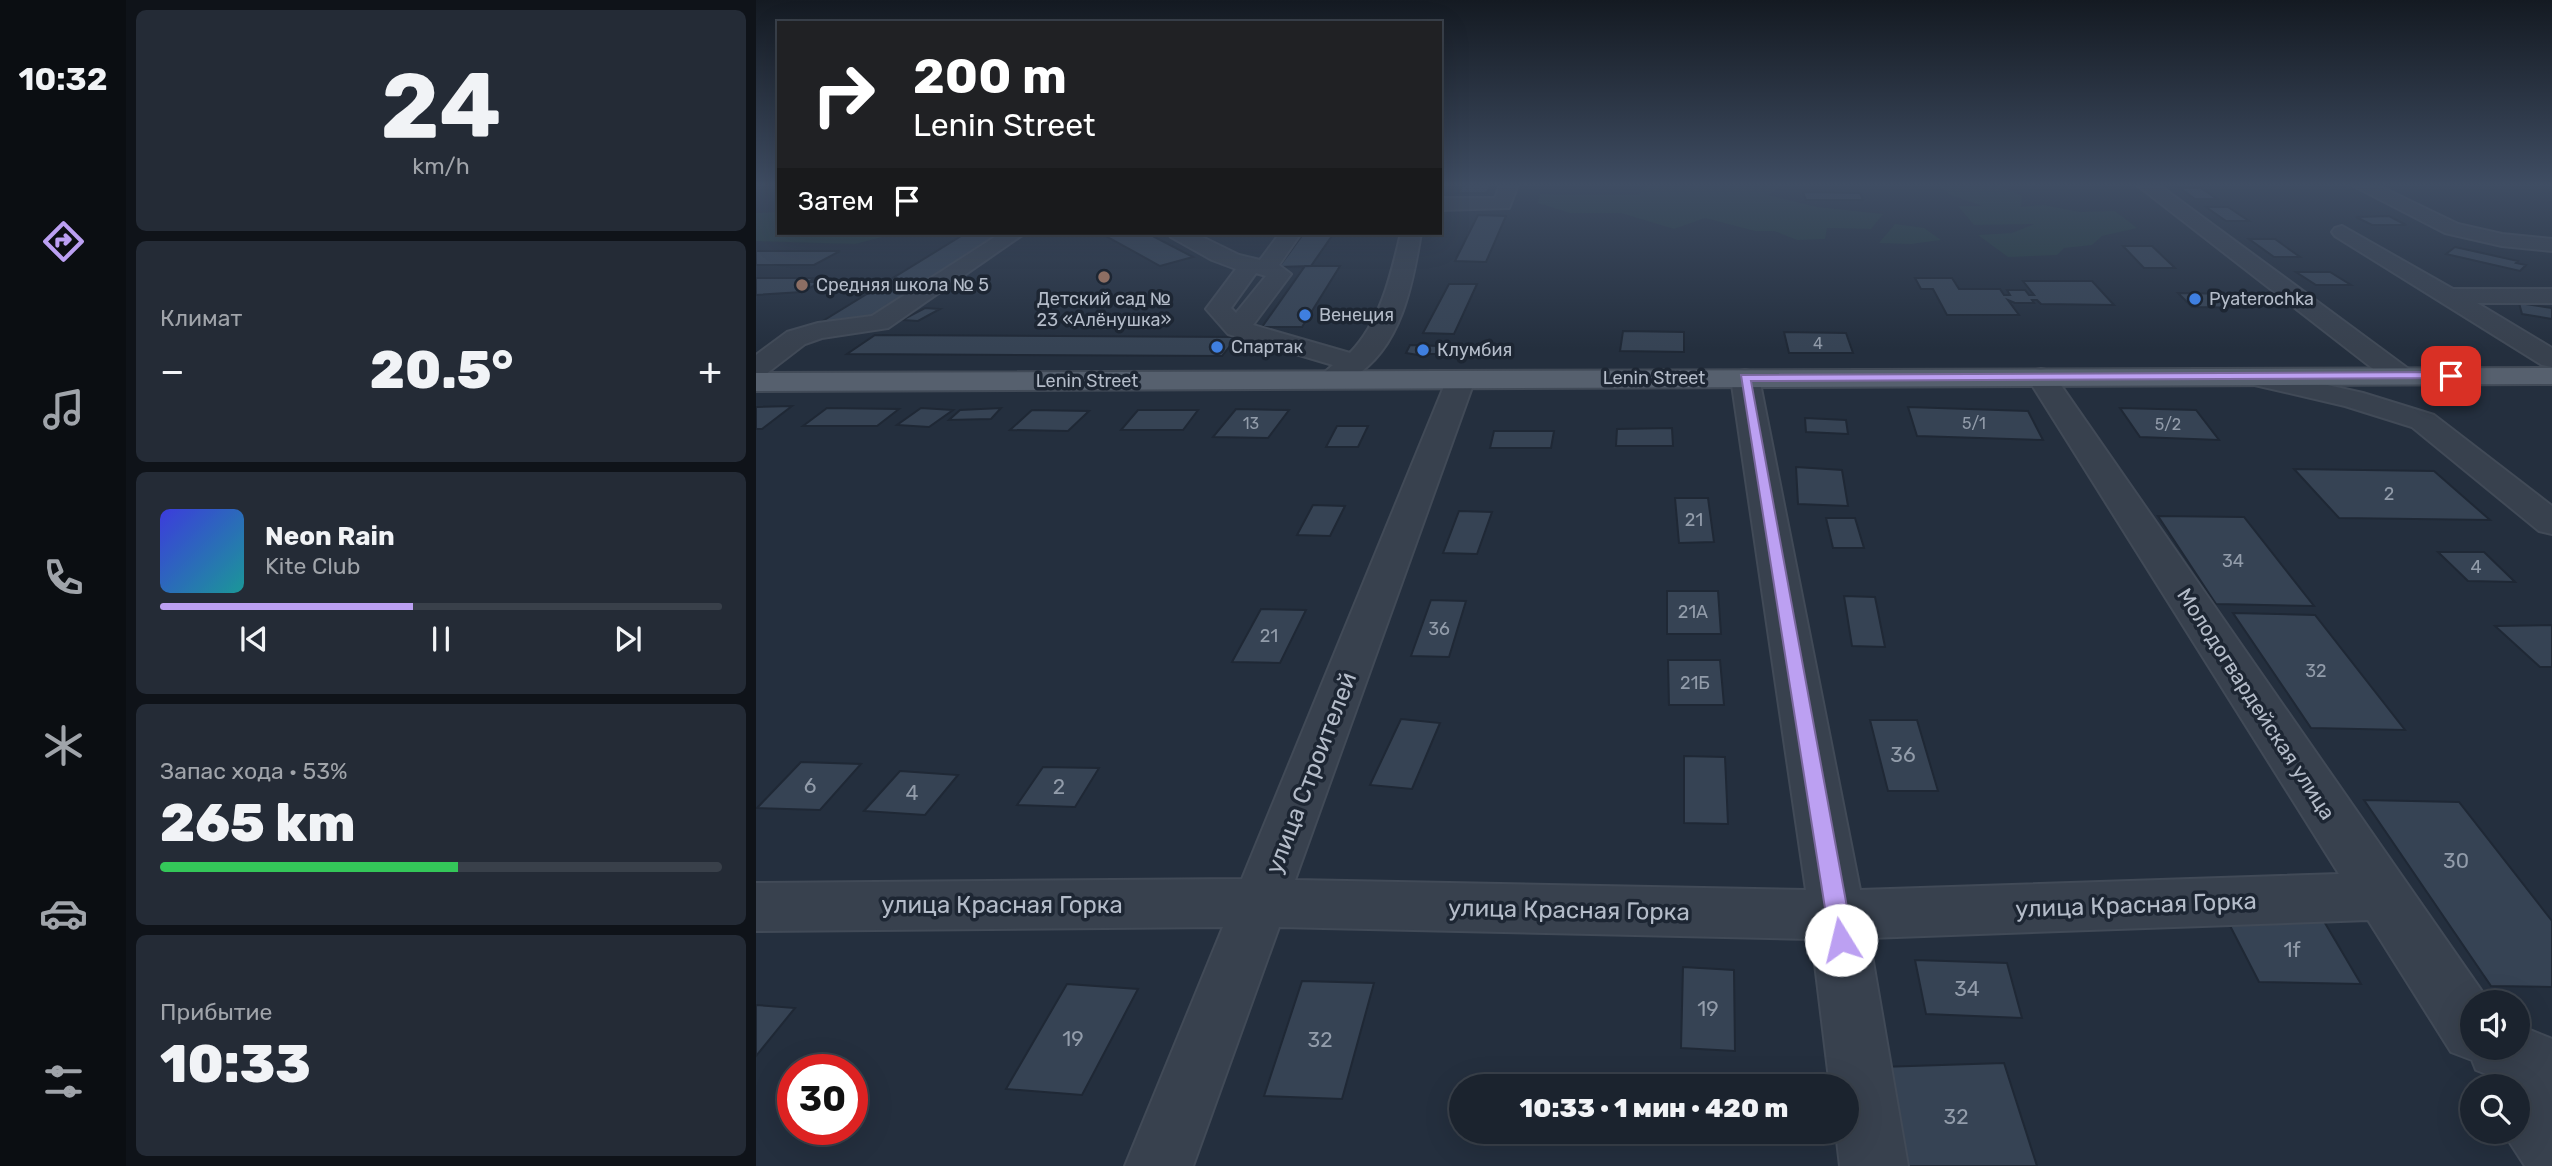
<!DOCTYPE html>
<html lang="ru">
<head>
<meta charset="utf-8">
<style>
  body { margin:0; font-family:Rubik,sans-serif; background:#242b36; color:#f1f3f6; height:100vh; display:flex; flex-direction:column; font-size:26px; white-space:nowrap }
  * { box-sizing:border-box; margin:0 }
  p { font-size:23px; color:#a0a4aa }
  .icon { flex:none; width:38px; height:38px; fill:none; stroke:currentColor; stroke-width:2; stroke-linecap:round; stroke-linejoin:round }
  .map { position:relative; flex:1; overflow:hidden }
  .sheet { display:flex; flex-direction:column; gap:10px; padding:10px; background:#0f1319; width:630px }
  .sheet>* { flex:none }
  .guide { position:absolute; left:21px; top:21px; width:665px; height:214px; border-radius:0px; box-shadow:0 7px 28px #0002,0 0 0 2px #39404a; background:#202124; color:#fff; overflow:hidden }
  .buttons { position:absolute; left:1704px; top:990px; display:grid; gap:14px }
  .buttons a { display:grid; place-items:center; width:70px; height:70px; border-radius:50%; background:#1b232e; box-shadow:0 7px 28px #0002,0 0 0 2px #39404a; font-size:35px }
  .speed { position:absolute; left:21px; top:1054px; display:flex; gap:14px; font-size:35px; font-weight:700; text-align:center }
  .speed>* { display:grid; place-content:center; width:91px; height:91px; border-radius:50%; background:#1b232e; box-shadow:0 7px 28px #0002,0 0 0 2px #39404a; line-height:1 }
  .speed .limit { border:10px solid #d22; background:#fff; color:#111 }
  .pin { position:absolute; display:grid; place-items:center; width:60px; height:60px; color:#fff; margin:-30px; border-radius:14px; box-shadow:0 4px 10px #0006 }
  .me { position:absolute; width:77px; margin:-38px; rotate:351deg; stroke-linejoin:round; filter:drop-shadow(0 0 5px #0008) }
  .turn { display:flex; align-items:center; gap:24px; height:147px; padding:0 21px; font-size:32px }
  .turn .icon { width:91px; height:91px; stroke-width:2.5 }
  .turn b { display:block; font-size:49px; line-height:60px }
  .then { display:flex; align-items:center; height:66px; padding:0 21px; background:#0003; gap:14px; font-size:26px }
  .big { font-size:52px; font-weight:800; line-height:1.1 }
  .sheet .widget { flex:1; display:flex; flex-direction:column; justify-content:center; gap:10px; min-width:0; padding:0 24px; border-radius:10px; background:#242b36 }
  .sheet .dial { align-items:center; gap:0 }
  .dial b { font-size:91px; line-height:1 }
  .song { display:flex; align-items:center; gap:21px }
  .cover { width:84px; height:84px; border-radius:10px; background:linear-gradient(135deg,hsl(240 70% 55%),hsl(180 70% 35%)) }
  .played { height:7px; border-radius:4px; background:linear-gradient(90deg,#bca0f2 45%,#39404a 45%) }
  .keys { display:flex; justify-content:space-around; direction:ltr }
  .heat { display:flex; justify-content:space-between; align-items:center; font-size:38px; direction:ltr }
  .charge { height:10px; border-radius:5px; background:linear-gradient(90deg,#34c759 53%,#39404a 0) }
  .trip { position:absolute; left:693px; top:1074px; width:410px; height:70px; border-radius:35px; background:#1b232e; box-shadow:0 7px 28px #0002,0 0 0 2px #39404a; font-weight:800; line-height:70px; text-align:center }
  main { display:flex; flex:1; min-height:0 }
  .tab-bar { display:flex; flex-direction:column; width:126px; justify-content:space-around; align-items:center; background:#0b0e12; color:#a0a4aa }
  .tab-bar .icon { width:49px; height:49px }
  .tab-bar .on { color:#bca0f2 }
  .tab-bar b { font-size:32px; color:#f1f3f6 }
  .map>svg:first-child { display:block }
</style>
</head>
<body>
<main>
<nav class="tab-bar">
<b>10:32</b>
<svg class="icon on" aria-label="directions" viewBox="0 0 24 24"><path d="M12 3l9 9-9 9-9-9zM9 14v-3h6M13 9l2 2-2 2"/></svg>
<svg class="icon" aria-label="music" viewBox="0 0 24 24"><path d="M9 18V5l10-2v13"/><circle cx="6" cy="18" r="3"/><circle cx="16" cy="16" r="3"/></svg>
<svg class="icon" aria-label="phone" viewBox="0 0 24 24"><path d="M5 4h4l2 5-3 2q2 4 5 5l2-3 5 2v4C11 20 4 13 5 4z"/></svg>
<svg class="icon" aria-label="climate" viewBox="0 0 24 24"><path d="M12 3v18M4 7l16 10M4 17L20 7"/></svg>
<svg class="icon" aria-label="car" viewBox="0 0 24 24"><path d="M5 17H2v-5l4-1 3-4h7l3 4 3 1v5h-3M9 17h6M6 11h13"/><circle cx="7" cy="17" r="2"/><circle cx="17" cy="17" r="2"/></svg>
<svg class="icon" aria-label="filters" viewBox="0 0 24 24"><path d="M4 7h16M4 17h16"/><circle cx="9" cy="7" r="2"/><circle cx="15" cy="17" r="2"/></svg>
</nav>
<section class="sheet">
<div class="widget dial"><b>24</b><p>km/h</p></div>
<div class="widget"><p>Климат</p>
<div class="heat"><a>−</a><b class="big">20.5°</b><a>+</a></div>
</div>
<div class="widget">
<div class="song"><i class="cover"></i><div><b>Neon Rain</b><p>Kite Club</p></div></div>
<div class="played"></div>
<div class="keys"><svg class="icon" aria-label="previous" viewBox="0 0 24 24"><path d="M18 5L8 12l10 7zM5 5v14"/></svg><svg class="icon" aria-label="pause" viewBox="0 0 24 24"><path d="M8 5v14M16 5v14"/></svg><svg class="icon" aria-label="next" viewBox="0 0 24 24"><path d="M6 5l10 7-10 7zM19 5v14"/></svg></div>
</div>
<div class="widget"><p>Запас хода · 53%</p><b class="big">265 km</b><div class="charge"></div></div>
<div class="widget"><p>Прибытие</p><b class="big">10:33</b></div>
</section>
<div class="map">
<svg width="1796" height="1166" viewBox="0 0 1796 1166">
  <rect width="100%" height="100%" fill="#242f3e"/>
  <path fill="#263c3f" d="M 847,185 L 1026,185 L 1012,195 L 1061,207 L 1127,214 L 1115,229 L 1071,228 L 1069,239 L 1041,240 L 1018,231 L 999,231 L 949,218 L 918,229 L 865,213 L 814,213 L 782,203 L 784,194 L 884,195 L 886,187 Z
    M 1181,185 L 1242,185 L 1266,196 L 1265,207 L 1287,205 L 1324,212 L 1359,211 L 1381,228 L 1346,236 L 1336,245 L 1308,248 L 1301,255 L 1252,257 L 1222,235 L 1256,233 L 1278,224 L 1218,225 L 1202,206 L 1226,206 L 1195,195 Z
    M 23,212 L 23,233 L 142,233 L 99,244 L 0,241 L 0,213 Z
    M 1139,224 L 1168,228 L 1185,240 L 1155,244 L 1123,243 Z"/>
  <path fill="#364354" stroke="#1f2835" stroke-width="2" d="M 707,185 L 735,185 L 731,193 L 702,193 Z
    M 1424,188 L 1445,188 L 1461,199 L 1439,199 Z
    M 1047,192 L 1104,193 L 1107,200 L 1050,200 Z
    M 1450,207 L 1472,207 L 1493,221 L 1470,221 Z
    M 722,215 L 750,216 L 730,262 L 699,261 Z
    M 1633,216 L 1650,225 L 1616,225 L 1600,217 Z
    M 210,233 L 244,233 L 104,324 L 62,324 Z
    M 359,233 L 391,233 L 437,257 L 404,266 L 348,235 Z
    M 548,233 L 578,233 L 555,266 L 523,267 Z
    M 1493,239 L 1519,239 L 1544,257 L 1518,257 Z
    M 1367,246 L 1396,246 L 1419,268 L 1388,268 Z
    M 1699,247 L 1762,261 L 1760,263 L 1770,265 L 1764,271 L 1690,254 Z
    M 0,251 L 84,251 L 58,265 L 0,265 Z
    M 549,266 L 584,266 L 546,327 L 506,327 Z
    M 1540,272 L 1574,272 L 1595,285 L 1560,285 Z
    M 0,278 L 60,278 L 52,282 L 65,282 L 46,292 L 0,295 Z
    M 1159,278 L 1196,278 L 1203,289 L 1244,289 L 1248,295 L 1254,295 L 1251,290 L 1269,290 L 1273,295 L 1278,295 L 1267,281 L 1336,281 L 1358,305 L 1285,304 L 1281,300 L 1276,300 L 1278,303 L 1259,303 L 1252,300 L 1263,315 L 1191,315 L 1177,289 L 1165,289 Z
    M 693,284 L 721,284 L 698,334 L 667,333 Z
    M 1422,293 L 1479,294 L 1495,308 L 1436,307 Z
    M 1763,303 L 1796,308 L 1796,319 L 1766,314 Z
    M 169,308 L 184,309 L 162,321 L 146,320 Z
    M 867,331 L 928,332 L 928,352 L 864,351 Z
    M 1028,332 L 1090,333 L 1097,353 L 1033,353 Z
    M 119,335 L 481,337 L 466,356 L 91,354 Z
    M 654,345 L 684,346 L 680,354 L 670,354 L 668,356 L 650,353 Z
    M 36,406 L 6,429 L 0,429 L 0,407 Z
    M 1152,407 L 1272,411 L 1287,440 L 1161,436 Z
    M 71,408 L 143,409 L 121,426 L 47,426 Z
    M 165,408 L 197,410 L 173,427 L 141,425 Z
    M 245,408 L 235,419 L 193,420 L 204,410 Z
    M 1364,408 L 1440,410 L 1463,440 L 1384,437 Z
    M 480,409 L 533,410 L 512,438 L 457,437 Z
    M 276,410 L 333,411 L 312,431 L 254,430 Z
    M 382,410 L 442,410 L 427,430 L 365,430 Z
    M 1049,418 L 1090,420 L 1092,434 L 1050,432 Z
    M 581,426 L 612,426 L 602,447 L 570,447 Z
    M 916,428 L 917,446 L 860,446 L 861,429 Z
    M 738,431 L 798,431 L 795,448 L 734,448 Z
    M 1040,467 L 1086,470 L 1092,506 L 1042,504 Z
    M 1538,469 L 1678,471 L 1734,520 L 1583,518 Z
    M 919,498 L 952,498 L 958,542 L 923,543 Z
    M 557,505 L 589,506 L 574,536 L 541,535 Z
    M 703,511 L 736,512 L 721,554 L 687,553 Z
    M 1402,516 L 1488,517 L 1558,606 L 1460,604 Z
    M 1070,518 L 1099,518 L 1108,548 L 1077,548 Z
    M 1682,552 L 1728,552 L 1759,582 L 1712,581 Z
    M 911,591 L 962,591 L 965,634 L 911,634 Z
    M 1088,596 L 1119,597 L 1129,647 L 1096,646 Z
    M 675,600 L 710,601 L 693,657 L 655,656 Z
    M 505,609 L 550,610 L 524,663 L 476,662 Z
    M 1477,613 L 1559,615 L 1649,730 L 1555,728 Z
    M 1796,625 L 1796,667 L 1784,667 L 1739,626 Z
    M 912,660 L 964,660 L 968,705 L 913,705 Z
    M 645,719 L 684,723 L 656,789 L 614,785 Z
    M 1114,720 L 1161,720 L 1182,791 L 1132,791 Z
    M 928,756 L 969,757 L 972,824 L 928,823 Z
    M 45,762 L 105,764 L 64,810 L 1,808 Z
    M 287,767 L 343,768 L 319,807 L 261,805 Z
    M 144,771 L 202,775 L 169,815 L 108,811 Z
    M 1608,800 L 1703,802 L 1796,921 L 1796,987 L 1735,986 Z
    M 1469,916 L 1566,918 L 1605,984 L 1503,982 Z
    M 1159,960 L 1251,963 L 1266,1018 L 1170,1014 Z
    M 927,967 L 978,970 L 979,1051 L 925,1048 Z
    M 546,981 L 618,983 L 586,1099 L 508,1096 Z
    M 311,984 L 382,989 L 326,1095 L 250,1089 Z
    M 0,1005 L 39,1008 L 0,1056 Z
    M 1248,1063 L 1281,1166 L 1145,1166 L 1124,1067 Z"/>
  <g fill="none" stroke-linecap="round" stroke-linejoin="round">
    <defs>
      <path id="minor" d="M 744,185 L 762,185 L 753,208 L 684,210 L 684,198 L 739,198 Z
        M 1381,185 L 1403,185 L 1654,370 L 1658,376 L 1654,382 L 1644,384 L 1634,382 Z
        M 1596,185 L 1621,185 L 1702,224 L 1746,234 L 1796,239 L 1796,251 L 1746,246 L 1689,233 Z
        M 1586,226 L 1697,289 L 1796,289 L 1796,303 L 1721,303 L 1796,348 L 1796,367 L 1786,365 L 1579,236 L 1576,232 L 1579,228 Z
        M 245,233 L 269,233 L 132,328 L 66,338 L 49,344 L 10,374 L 0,376 L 0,355 L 31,332 L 62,323 L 116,316 Z
        M 412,233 L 438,233 L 483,255 L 504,260 L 524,233 L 545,233 L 523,265 L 535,274 L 497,325 L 594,353 C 625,321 635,275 645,233 L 665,233 C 657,283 645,349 597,377 C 586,383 580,386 567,383 L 563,377 L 577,365 L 472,334 L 450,309 L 480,269 L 456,260 L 415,237 ZM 500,273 L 510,276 L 480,313 L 475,308 Z
        M 1285,369 L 1295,371 L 1734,1003 L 1717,1003 L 1717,1048 L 1762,1048 L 1762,1025 L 1796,1039 L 1796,1166 L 1769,1166 L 1747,1132 L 1762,1132 L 1762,1087 L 1734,1087 L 1738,1077 L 1720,1070 L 1716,1060 L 1695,1052 L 1612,920 L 1113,938 L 1152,1166 L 1084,1166 L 1080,1132 L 1090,1132 L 1090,1087 L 1074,1087 L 1056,939 L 523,927 L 437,1166 L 369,1166 L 467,927 L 0,931 L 0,883 L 486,879 L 691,379 L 695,373 L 705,371 L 715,373 L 719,379 L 539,880 L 1050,890 L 975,378 L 979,372 L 989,370 L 999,372 L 1003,378 L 1104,890 L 1583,874 L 1271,377 L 1275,371 Z
        M 1500,369 L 1607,393 L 1678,415 L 1796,506 L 1796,534 L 1783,531 L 1656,427 L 1589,406 L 1490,383 L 1486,377 L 1490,371 Z"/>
      <path id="major" d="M 1796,368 L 1796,384 L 0,391 L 0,373 Z"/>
    </defs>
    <use href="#minor" stroke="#414a57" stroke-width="4"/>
    <use href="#major" stroke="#414a57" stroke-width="4"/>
    <use href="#minor" fill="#38414e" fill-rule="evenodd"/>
    <use href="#major" fill="#56606e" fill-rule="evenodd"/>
  </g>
  <linearGradient id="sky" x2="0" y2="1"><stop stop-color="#141a22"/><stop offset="0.53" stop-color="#3f4d63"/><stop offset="1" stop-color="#3f4d63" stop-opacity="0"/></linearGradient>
  <rect width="1796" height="349" fill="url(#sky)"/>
  <path fill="#bca0f2" stroke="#7a689d" stroke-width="2" d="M 1695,372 L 1699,373 L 1699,378 L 995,381 L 1097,940 L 1093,948 L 1085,951 L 1077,948 L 1074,940 L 985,375 Z"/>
  <g fill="#8d6e63" stroke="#1d2633" stroke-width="2.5">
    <circle cx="348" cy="277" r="7"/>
    <circle cx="46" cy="285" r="7"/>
  </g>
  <g fill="#3f7fe0" stroke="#1d2633" stroke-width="2.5">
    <circle cx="1439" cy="299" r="7"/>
    <circle cx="549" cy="315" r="7"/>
    <circle cx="461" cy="347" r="7"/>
    <circle cx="667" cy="350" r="7"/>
  </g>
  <g text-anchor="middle" stroke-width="7" stroke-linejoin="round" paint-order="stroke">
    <g font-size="16" fill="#929caa">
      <text x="1062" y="349">4</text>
      <text x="495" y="429">13</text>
      <text x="1218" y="429">5/1</text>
      <text x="1412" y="430">5/2</text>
    </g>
    <g font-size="18" fill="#b4bcc9" stroke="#1d2633" text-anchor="start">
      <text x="60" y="291">Средняя школа № 5</text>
      <text x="348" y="305" text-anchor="middle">Детский сад №<tspan x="348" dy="21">23 «Алёнушка»</tspan></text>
      <text x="1453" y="305">Pyaterochka</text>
      <text x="563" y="321">Венеция</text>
      <text x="475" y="353">Спартак</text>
      <text x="681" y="356">Клумбия</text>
    </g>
    <g font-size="18" fill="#b4bcc9" stroke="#1d2633">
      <text x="898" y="384">Lenin Street</text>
      <text x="331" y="387">Lenin Street</text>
    </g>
    <g font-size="18" fill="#929caa">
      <text x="1633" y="500">2</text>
      <text x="938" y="526">21</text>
      <text x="1477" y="567">34</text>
      <text x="1720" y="573">4</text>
      <text x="937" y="618">21А</text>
      <text x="683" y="635">36</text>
      <text x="513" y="642">21</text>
      <text x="1560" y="677">32</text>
      <text x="939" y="689">21Б</text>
    </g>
    <g font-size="21" fill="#b4bcc9" stroke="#1d2633">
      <text transform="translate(1500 704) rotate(57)" y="7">Молодогвардейская улица</text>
    </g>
    <g font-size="21" fill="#929caa">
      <text x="1147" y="762">36</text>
      <text x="54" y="793">6</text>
      <text x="303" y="794">2</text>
      <text x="156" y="800">4</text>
      <text x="1700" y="868">30</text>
      <text x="1536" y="957">1f</text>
      <text x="1211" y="996">34</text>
      <text x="952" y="1016">19</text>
      <text x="317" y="1046">19</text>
      <text x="564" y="1047">32</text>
      <text x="1200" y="1124">32</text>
    </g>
    <g font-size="24" fill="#b4bcc9" stroke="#1d2633">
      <text transform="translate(555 773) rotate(-69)" y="8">улица Строителей</text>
      <text x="246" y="913">улица Красная Горка</text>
      <text transform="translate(1380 905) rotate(-2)" y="8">улица Красная Горка</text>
      <text transform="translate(813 910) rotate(1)" y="8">улица Красная Горка</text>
    </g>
  </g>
</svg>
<div class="buttons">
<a><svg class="icon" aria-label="sound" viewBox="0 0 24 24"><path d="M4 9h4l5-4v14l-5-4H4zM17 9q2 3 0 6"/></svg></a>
<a><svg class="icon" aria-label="search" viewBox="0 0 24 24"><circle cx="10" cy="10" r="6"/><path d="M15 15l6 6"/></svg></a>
</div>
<div class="speed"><div class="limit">30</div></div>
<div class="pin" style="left:1695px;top:376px;background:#d93025"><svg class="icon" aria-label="arrive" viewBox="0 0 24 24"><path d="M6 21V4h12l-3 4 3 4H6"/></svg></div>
<svg class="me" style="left:1085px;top:940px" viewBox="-20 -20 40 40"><circle r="19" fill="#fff"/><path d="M0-13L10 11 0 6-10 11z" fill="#bca0f2"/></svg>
<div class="trip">10:33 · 1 мин · 420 m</div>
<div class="guide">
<div class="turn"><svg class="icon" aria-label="right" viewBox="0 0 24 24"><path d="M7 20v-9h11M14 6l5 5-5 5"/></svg><div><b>200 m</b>Lenin Street</div></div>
<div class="then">Затем<svg class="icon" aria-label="arrive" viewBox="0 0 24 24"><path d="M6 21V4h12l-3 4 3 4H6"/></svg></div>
</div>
</div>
</main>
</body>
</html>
